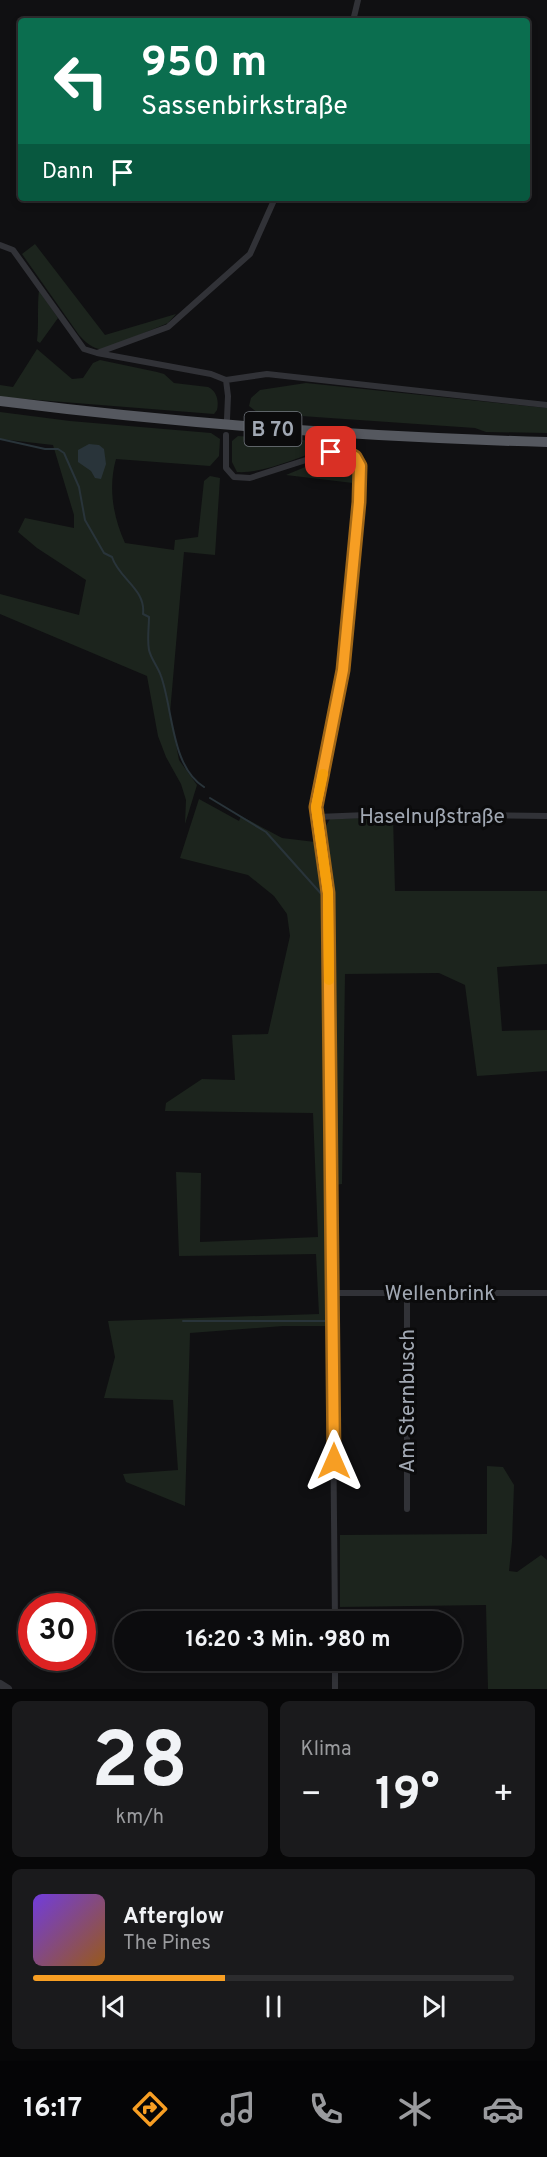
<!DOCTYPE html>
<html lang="de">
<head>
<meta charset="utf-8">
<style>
  body { margin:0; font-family:Overpass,sans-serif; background:#1a1a1c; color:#f1f3f6; height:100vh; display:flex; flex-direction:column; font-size:22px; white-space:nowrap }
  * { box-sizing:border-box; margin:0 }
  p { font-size:20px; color:#9a9b9e }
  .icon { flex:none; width:33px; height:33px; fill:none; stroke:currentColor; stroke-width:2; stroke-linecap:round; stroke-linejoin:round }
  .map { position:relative; height:1689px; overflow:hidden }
  .side { display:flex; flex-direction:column; gap:12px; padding:12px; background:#070708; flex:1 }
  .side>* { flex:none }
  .banner { position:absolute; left:18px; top:18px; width:512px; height:183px; border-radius:6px; box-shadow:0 3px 9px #0003,0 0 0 2px #2c2c2e; background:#0b6e4f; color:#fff; overflow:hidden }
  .speed { position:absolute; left:18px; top:1593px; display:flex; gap:12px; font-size:30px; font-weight:700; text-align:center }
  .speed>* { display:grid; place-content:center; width:78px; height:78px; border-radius:50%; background:#0c0c0e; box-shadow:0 3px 9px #0003,0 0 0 2px #2c2c2e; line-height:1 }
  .speed .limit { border:9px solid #d22; background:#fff; color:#111 }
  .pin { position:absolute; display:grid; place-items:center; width:51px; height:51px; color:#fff; margin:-26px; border-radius:12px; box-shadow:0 3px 9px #0006 }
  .me { position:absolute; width:66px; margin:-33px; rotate:0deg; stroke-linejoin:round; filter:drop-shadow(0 0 4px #0008) }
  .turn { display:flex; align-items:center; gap:21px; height:126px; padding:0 24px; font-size:27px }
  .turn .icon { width:78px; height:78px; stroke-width:2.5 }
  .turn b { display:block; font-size:42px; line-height:51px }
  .then { display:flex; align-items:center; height:57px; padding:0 24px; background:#0003; gap:12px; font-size:22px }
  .big { font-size:45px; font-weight:700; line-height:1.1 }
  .side .tile { flex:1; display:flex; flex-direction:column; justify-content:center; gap:9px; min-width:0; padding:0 21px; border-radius:9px; background:#1a1a1c }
  .side .dial { align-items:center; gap:0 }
  .dial b { font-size:78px; line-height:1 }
  .song { display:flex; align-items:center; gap:18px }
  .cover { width:72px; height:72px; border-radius:9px; background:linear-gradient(135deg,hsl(260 70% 55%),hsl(30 70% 35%)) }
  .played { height:6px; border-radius:3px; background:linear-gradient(90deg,#f79e23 40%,#2c2c2e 40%) }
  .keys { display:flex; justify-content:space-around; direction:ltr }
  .heat { display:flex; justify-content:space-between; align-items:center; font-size:33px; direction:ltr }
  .side .tiles { flex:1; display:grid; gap:12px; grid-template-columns:1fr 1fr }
  .tile:last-child { grid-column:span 2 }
  .trip { position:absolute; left:114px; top:1611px; width:348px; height:60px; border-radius:30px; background:#0c0c0e; box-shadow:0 3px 9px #0003,0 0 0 2px #2c2c2e; font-weight:700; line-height:60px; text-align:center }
  .menu { display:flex; height:96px; justify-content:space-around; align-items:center; background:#050506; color:#9a9b9e }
  .menu .icon { width:42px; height:42px }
  .menu .on { color:#f79e23 }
  .menu b { font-size:27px; color:#f1f3f6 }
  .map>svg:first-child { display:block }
</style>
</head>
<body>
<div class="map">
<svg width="547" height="1689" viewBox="0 0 547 1689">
  <rect width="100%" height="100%" fill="#101012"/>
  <path fill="#1c241d" d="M 35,244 L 105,335 L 176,314 L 168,323 L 103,350 C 92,348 86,343 79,335 L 22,254 Z
    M 39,290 L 58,318 L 40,343 L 37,341 C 39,324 37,307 39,290 Z
    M 37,349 L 72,379 L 83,378 L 93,363 L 100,360 L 157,372 L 164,374 L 174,383 L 208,387 C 217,391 219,401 217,410 L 214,414 L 0,397 L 0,385 L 13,387 Z
    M 306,383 L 547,408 L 547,433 L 486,432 L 475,428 L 258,413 L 249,406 L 251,398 L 260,390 Z
    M 0,412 L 70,421 L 211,433 L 220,439 L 219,456 L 210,466 L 116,459 C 108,487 113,517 125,543 L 174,550 L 175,540 L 198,537 L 204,481 L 210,476 L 220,478 L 215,555 L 184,552 L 170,713 L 179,760 L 197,785 L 185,824 L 186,800 L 181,784 L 166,757 L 158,736 L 147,676 L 0,614 L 0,594 L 79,615 L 86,580 L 37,548 L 18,532 L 25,518 L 74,528 L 74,515 L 53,445 L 0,439 Z
    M 238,436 L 317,441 L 323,449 C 300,457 262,474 237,472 L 232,462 L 232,441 Z
    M 334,455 C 349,455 362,468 353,483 L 286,475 Z
    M 199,799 L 239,821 L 241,816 L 282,838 L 315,842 L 322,884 L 333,884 L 325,827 L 330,819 L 393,817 L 395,891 L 547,891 L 547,964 L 497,967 L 502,1031 L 547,1030 L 547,1071 L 477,1076 L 465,985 L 439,973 L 345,974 L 342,1184 L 327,1186 L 330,1294 L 329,1326 L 283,1326 L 190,1333 L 185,1506 L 126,1482 L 123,1474 L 178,1470 L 173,1400 L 104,1398 L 115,1357 L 108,1321 L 319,1314 L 316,1254 L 179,1256 L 176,1172 L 201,1173 L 200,1242 L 318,1237 L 313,1113 L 165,1111 L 166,1103 L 202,1079 L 235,1080 L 232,1035 L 268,1034 L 290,936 L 287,914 L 274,896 L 248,875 L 180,858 Z
    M 487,1466 L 503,1467 L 514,1485 L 512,1542 L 509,1571 L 517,1572 L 541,1555 L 547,1560 L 547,1689 L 488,1689 L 486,1605 L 340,1607 L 340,1535 L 487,1534 Z"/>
  <path fill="#29343a" d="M 89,444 L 99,445 L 104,449 L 106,464 L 101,479 L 95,478 L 91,471 L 78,462 L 78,450 Z"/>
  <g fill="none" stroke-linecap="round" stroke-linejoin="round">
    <path stroke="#29343a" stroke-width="2" d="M 0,439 L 45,449 L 58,449 L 64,453 L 79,487 L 85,520 L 104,553 L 112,557 C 119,579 146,589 143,614 L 149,617 C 149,627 147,640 149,650 C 151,659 158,667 161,676 C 173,709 171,767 204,787
      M 210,798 L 266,832 L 324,897 L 325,1031
      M 323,834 L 331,882 L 332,925
      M 332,934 L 334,1028
      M 325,1044 L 326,1123
      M 335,1047 L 337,1201
      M 326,1133 L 327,1241
      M 183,1321 L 325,1321 L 327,1319 L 327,1250"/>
    <path stroke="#313237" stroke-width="6" d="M 353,21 L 358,0
      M 0,245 L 13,250 L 84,349 L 97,353 L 168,327 L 250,254 L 275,198
      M 97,353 L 211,374 L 226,380 L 267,374 L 547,405
      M 226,380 L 228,396 L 227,419
      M 226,435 L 226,468 L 234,477 L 250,478 L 331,452 L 343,450 L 355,457 L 360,466 L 359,502 L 343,671 L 316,807 L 328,893 L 335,1622
      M 317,817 L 392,814 L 547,816
      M 333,1293 L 547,1293
      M 407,1509 L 407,1294
      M 335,1660 L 335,1689"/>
    <path stroke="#313237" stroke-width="8" d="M 0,1684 L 8,1689"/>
    <path stroke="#55585f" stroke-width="10" d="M 0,401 C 182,424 364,437 547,442"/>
  </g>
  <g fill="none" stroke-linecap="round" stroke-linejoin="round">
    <defs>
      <path id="route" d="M 331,452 L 343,450 L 355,457 L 360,466 L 359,502 L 343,670 L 316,807 L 328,893 L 334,1461"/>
    </defs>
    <use href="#route" stroke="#a16717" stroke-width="15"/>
    <use href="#route" stroke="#f79e23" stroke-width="10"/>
    <path stroke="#f59e0b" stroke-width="10" d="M 323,774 L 316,807 L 328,893 L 329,980"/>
  </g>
  <g text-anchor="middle" stroke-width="6" stroke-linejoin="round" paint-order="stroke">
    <rect fill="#0b0b0c" stroke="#747981" stroke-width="1.5" x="244.5" y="412" width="57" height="34" rx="4.5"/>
    <g font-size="20" font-weight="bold" fill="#a1a8b3">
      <text x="273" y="436">B 70</text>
    </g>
    <g font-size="21" fill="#a1a8b3" stroke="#0b0b0c">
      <text x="432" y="823">Haselnußstraße</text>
      <text x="440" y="1300">Wellenbrink</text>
      <text transform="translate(407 1401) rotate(-90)" y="7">Am Sternbusch</text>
    </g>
  </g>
</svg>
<div class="speed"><div class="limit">30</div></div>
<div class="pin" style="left:331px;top:452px;background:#d93025"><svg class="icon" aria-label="arrive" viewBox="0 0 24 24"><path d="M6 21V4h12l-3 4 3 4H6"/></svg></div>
<svg class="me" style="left:334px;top:1461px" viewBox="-20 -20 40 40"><path d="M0-17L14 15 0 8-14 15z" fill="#f79e23" stroke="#fff" stroke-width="4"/></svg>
<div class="trip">16:20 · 3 Min. · 980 m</div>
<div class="banner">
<div class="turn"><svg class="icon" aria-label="left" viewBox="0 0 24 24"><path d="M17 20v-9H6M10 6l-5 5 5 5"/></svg><div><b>950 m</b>Sassenbirkstraße</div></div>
<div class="then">Dann<svg class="icon" aria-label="arrive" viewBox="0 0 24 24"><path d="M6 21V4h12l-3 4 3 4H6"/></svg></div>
</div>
</div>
<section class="side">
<div class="tiles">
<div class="tile dial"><b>28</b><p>km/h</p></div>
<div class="tile"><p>Klima</p>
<div class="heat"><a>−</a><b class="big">19°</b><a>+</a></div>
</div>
<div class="tile">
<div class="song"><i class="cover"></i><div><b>Afterglow</b><p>The Pines</p></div></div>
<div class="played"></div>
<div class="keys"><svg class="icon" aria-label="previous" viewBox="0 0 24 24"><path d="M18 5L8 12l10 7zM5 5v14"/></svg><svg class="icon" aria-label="pause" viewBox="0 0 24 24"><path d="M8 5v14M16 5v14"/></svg><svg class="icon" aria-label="next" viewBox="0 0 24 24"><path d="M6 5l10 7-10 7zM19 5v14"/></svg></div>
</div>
</div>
</section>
<nav class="menu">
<b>16:17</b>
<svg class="icon on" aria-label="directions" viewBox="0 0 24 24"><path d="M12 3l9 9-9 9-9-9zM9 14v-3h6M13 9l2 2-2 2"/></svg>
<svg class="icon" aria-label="music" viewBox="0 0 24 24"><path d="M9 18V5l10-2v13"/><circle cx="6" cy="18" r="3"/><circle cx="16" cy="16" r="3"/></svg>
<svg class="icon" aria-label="phone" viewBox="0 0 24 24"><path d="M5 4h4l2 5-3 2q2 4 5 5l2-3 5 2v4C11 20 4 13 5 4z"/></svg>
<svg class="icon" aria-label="climate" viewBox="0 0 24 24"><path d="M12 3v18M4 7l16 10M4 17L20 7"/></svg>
<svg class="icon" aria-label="car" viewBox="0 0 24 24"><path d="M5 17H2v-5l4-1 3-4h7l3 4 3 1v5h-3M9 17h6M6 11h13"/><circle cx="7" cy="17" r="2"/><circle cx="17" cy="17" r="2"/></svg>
</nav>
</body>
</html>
